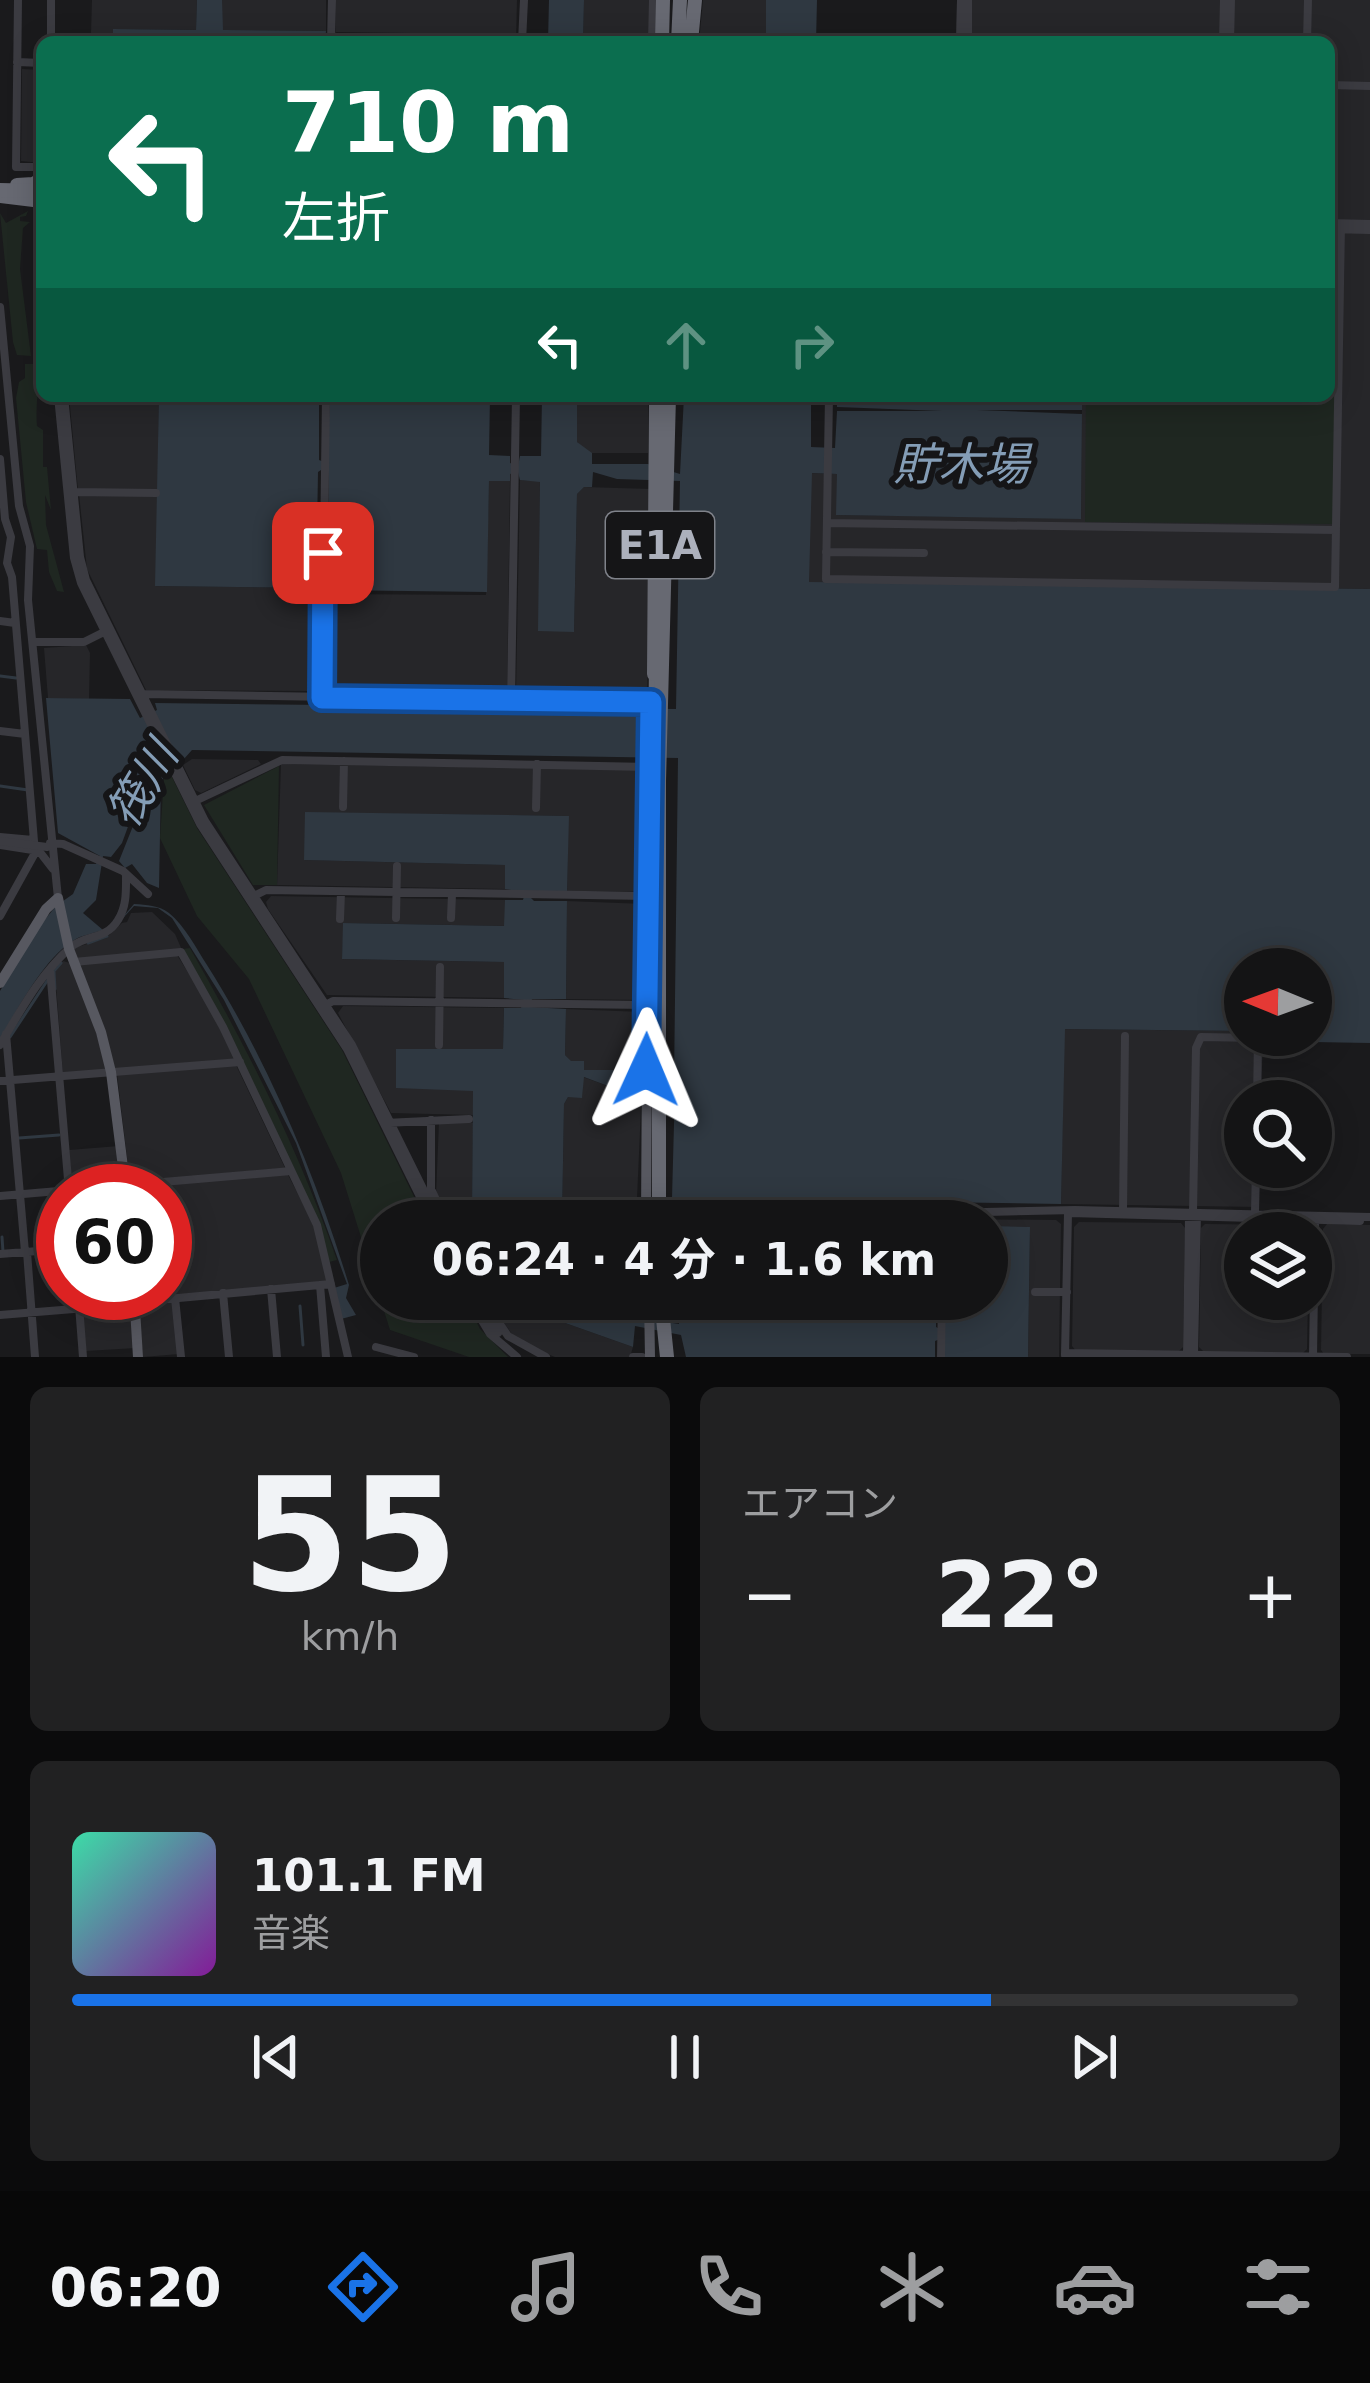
<!DOCTYPE html>
<html lang="ja">
<head>
<meta charset="utf-8">
<style>
  body { margin:0; font-family:"DejaVu Sans","Noto Sans JP",sans-serif; background:#212122; color:#f1f3f6; height:100vh; display:flex; flex-direction:column; font-size:45px; white-space:nowrap }
  * { box-sizing:border-box; margin:0 }
  p { font-size:39px; color:#9d9ea0 }
  .icon { flex:none; width:66px; height:66px; fill:none; stroke:currentColor; stroke-width:2; stroke-linecap:round; stroke-linejoin:round }
  .map { position:relative; height:1357px; overflow:hidden }
  .sheet { display:flex; flex-direction:column; gap:30px; padding:30px; background:#0b0b0c; flex:1 }
  .sheet>* { flex:none }
  .hud { position:absolute; left:36px; top:36px; width:1299px; height:366px; border-radius:18px; box-shadow:0 6px 30px #0003,0 0 0 3px #333334; background:#0b6e4f; color:#fff; overflow:hidden }
  .needle { width:78px; rotate:271deg }
  .tools { position:absolute; left:1224px; top:948px; display:grid; gap:24px }
  .tools a { display:grid; place-items:center; width:108px; height:108px; border-radius:50%; background:#141415; box-shadow:0 6px 30px #0003,0 0 0 3px #333334; font-size:60px }
  .speed { position:absolute; left:36px; top:1164px; display:flex; gap:24px; font-size:60px; font-weight:700; text-align:center }
  .speed>* { display:grid; place-content:center; width:156px; height:156px; border-radius:50%; background:#141415; box-shadow:0 6px 30px #0003,0 0 0 3px #333334; line-height:1 }
  .speed .limit { border:18px solid #d22; background:#fff; color:#111 }
  .pin { position:absolute; display:grid; place-items:center; width:102px; height:102px; color:#fff; margin:-51px; border-radius:24px; box-shadow:0 6px 18px #0006 }
  .me { position:absolute; width:132px; margin:-66px; rotate:1deg; stroke-linejoin:round; filter:drop-shadow(0 0 9px #0008) }
  .turn { display:flex; align-items:center; gap:42px; height:252px; padding:0 48px; font-size:54px }
  .turn .icon { width:156px; height:156px; stroke-width:2.5 }
  .turn b { display:block; font-size:84px; line-height:102px }
  .lanes { display:flex; align-items:center; height:114px; padding:0 48px; background:#0003; justify-content:center; gap:60px; direction:ltr }
  .lanes .off { opacity:.35 }
  .big { font-size:90px; font-weight:700; line-height:1.1 }
  .sheet .card { flex:1; display:flex; flex-direction:column; justify-content:center; gap:18px; min-width:0; padding:0 42px; border-radius:18px; background:#212122 }
  .sheet .dial { align-items:center; gap:0 }
  .dial b { font-size:156px; line-height:1 }
  .song { display:flex; align-items:center; gap:36px }
  .cover { width:144px; height:144px; border-radius:18px; background:linear-gradient(135deg,hsl(160 70% 55%),hsl(290 70% 35%)) }
  .played { height:12px; border-radius:6px; background:linear-gradient(90deg,#1a73e8 75%,#333334 75%) }
  .keys { display:flex; justify-content:space-around; direction:ltr }
  .heat { display:flex; justify-content:space-between; align-items:center; font-size:66px; direction:ltr }
  .sheet .tiles { flex:1; display:grid; gap:30px; grid-template-columns:1fr 1fr }
  .card:last-child { grid-column:span 2 }
  .trip { position:absolute; left:360px; top:1200px; width:648px; height:120px; border-radius:60px; background:#141415; box-shadow:0 6px 30px #0003,0 0 0 3px #333334; font-weight:700; line-height:120px; text-align:center }
  .tab-bar { display:flex; height:192px; justify-content:space-around; align-items:center; background:#080808; color:#9d9ea0 }
  .tab-bar .icon { width:84px; height:84px }
  .tab-bar .selected { color:#1a73e8 }
  .tab-bar b { font-size:54px; color:#f1f3f6 }
  .map>svg:first-child { display:block }
</style>
</head>
<body>
<div class="map">
<svg width="1370" height="1357" viewBox="0 0 1370 1357">
  <rect width="100%" height="100%" fill="#1a1a1c"/>
  <path fill="#262629" d="M 92,0 L 197,0 L 196,30 L 114,29 L 113,42 L 60,42 L 60,33 L 91,33 Z
    M 222,0 L 326,0 L 326,31 L 222,30 Z
    M 336,0 L 517,0 L 516,42 L 485,42 L 485,34 L 336,32 Z
    M 584,0 L 650,0 L 649,42 L 583,42 Z
    M 703,0 L 766,0 L 766,42 L 699,42 Z
    M 957,0 L 1370,0 L 1370,589 L 808,583 L 811,473 L 837,474 L 837,515 L 1081,518 L 1082,396 L 1329,396 L 1329,42 L 956,42 Z
    M 22,69 L 42,70 L 41,163 L 21,161 Z
    M 69,396 L 159,396 L 158,491 L 78,490 Z
    M 577,396 L 648,396 L 648,453 L 587,453 L 577,442 Z
    M 520,480 L 540,481 L 539,631 L 574,631 L 577,494 L 584,487 L 651,489 L 647,697 L 516,693 Z
    M 489,481 L 510,481 L 507,694 L 328,693 L 327,594 L 486,595 Z
    M 79,494 L 158,495 L 156,586 L 316,588 L 315,691 L 146,690 L 87,569 Z
    M 86,645 L 90,653 L 89,699 L 48,698 L 44,648 Z
    M 192,759 L 258,760 L 261,764 L 201,793 L 195,790 L 183,765 Z
    M 281,764 L 644,770 L 645,888 L 644,891 L 567,891 L 568,816 L 306,813 L 305,860 L 506,865 L 505,889 L 277,885 Z
    M 271,896 L 505,900 L 505,926 L 344,923 L 342,959 L 504,962 L 504,998 L 327,995 L 268,909 L 266,902 Z
    M 567,901 L 645,904 L 643,1000 L 566,999 Z
    M 152,912 L 175,934 L 182,950 L 77,959 L 74,948 L 106,938 L 122,923 L 127,922 L 131,913 Z
    M 177,955 L 211,1009 L 235,1059 L 114,1069 L 80,964 Z
    M 63,961 L 70,963 L 86,1001 L 108,1071 L 63,1075 L 55,972 Z
    M 343,1006 L 504,1008 L 503,1049 L 396,1049 L 474,1090 L 473,1115 L 391,1113 L 338,1013 Z
    M 566,1009 L 643,1012 L 644,1073 L 584,1070 L 570,1061 L 565,1055 Z
    M 1064,1029 L 1245,1031 L 1245,1035 L 1263,1035 L 1261,1101 L 1245,1101 L 1245,1167 L 1260,1167 L 1259,1207 L 1061,1204 Z
    M 236,1065 L 285,1168 L 130,1182 L 117,1074 Z
    M 583,1077 L 608,1086 L 642,1086 L 636,1221 L 562,1221 L 564,1104 L 568,1097 L 582,1097 Z
    M 439,1122 L 473,1123 L 472,1209 L 478,1221 L 449,1221 L 436,1195 Z
    M 119,1146 L 122,1185 L 72,1189 L 69,1150 Z
    M 287,1173 L 315,1227 L 328,1282 L 139,1298 L 136,1293 L 165,1293 L 165,1191 L 129,1191 L 130,1188 Z
    M 950,1219 L 1056,1220 L 1061,1224 L 1059,1357 L 1028,1357 L 1030,1227 L 987,1297 L 987,1221 L 948,1221 Z
    M 1079,1222 L 1181,1223 L 1185,1228 L 1183,1347 L 1177,1353 L 1076,1351 L 1072,1346 L 1074,1227 Z
    M 1205,1224 L 1303,1225 L 1309,1231 L 1245,1233 L 1245,1299 L 1308,1299 L 1307,1349 L 1302,1354 L 1205,1353 L 1199,1347 L 1201,1228 Z
    M 1327,1224 L 1370,1225 L 1370,1354 L 1324,1354 L 1321,1350 L 1323,1229 Z
    M 487,1299 L 516,1299 L 520,1307 L 633,1347 L 630,1357 L 555,1357 L 540,1351 L 514,1337 Z
    M 174,1300 L 179,1354 L 143,1357 L 138,1303 Z
    M 130,1305 L 136,1348 L 86,1351 L 82,1310 Z"/>
  <path fill="#1f2721" d="M 28,211 L 26,216 L 20,217 L 20,221 L 30,222 L 23,228 L 20,269 L 31,356 L 17,355 L 13,342 L 0,213 L 6,223 Z
    M 1329,301 L 1336,301 L 1334,524 L 1085,522 L 1086,396 L 1329,396 Z
    M 25,364 L 38,364 C 40,385 35,403 37,426 L 43,430 L 43,467 L 47,467 L 51,510 L 45,495 L 46,525 L 64,592 L 57,591 L 49,572 L 47,550 L 37,549 L 26,502 L 16,398 L 19,382 L 25,378 Z
    M 165,763 L 197,828 L 342,1050 L 426,1221 L 381,1221 L 381,1299 L 465,1299 L 480,1329 L 508,1357 L 469,1357 L 390,1330 L 341,1173 L 249,979 L 197,916 L 160,838 Z
    M 279,766 L 277,885 L 253,885 L 204,805 Z
    M 190,948 C 248,1050 299,1150 337,1260 L 329,1262 L 320,1226 L 183,949 Z"/>
  <path fill="#2f3841" d="M 197,0 L 222,0 L 223,30 L 326,31 L 325,42 L 113,42 L 113,29 L 196,30 Z
    M 549,0 L 584,0 L 583,42 L 548,42 Z
    M 766,0 L 817,0 L 816,42 L 766,42 Z
    M 159,396 L 319,396 L 319,460 L 327,463 L 330,396 L 490,396 L 489,455 L 510,456 L 510,463 L 518,466 L 520,456 L 541,456 L 542,396 L 577,396 L 577,442 L 592,453 L 592,464 L 648,464 L 680,474 L 684,396 L 811,396 L 811,447 L 835,448 L 837,411 L 942,411 L 837,407 L 837,396 L 1082,396 L 1082,410 L 977,410 L 1082,414 L 1081,519 L 836,515 L 837,474 L 812,473 L 809,582 L 1370,589 L 1370,1043 L 1263,1041 L 1263,1035 L 1311,1035 L 1311,969 L 1245,969 L 1245,1031 L 1065,1029 L 1061,1204 L 672,1198 L 675,1087 L 608,1086 L 584,1077 L 582,1098 L 568,1097 L 564,1104 L 562,1221 L 478,1221 L 472,1209 L 473,1091 L 396,1088 L 396,1049 L 503,1049 L 504,1008 L 521,1008 L 524,1000 L 504,998 L 504,962 L 342,959 L 343,923 L 504,926 L 505,900 L 523,900 L 525,892 L 505,889 L 505,865 L 304,860 L 305,812 L 569,816 L 567,891 L 530,897 L 534,901 L 567,901 L 566,999 L 532,999 L 530,1007 L 566,1009 L 565,1055 L 571,1061 L 584,1061 L 584,1070 L 640,1070 L 662,1080 L 674,1080 L 678,758 L 192,750 L 183,760 L 180,755 L 162,765 L 167,774 L 161,781 L 159,888 L 147,883 L 132,864 L 125,868 L 119,861 L 137,816 L 133,813 L 122,843 L 111,857 L 103,856 L 96,900 L 83,913 L 103,930 C 95,933 83,935 76,939 C 44,957 18,1009 0,1039 L 0,991 L 37,929 L 56,906 L 73,894 L 86,864 L 96,864 L 100,856 L 58,833 L 46,698 L 130,699 L 140,718 L 157,710 L 155,703 L 676,709 L 680,481 L 617,479 L 593,472 L 592,487 L 584,487 L 577,494 L 574,632 L 538,631 L 540,482 L 520,480 L 518,472 L 510,474 L 510,481 L 489,481 L 487,592 L 327,590 L 329,473 L 321,470 L 318,472 L 316,588 L 155,586 Z
    M 134,904 C 147,905 158,905 169,913 C 185,926 196,948 207,965 C 269,1063 315,1174 349,1285 L 346,1298 L 356,1315 L 341,1319 L 334,1288 L 347,1284 L 296,1143 L 224,1000 L 172,918 L 158,908 L 134,906 L 105,938 Z
    M 990,1226 L 1030,1227 L 1028,1357 L 945,1357 L 943,1338 L 935,1341 L 935,1357 L 686,1357 L 681,1335 L 635,1326 L 633,1347 L 520,1307 L 516,1299 L 634,1299 L 634,1317 L 679,1324 L 675,1299 L 936,1299 L 936,1327 L 944,1331 L 947,1299 L 988,1297 Z"/>
  <g fill="none" stroke-linecap="round" stroke-linejoin="round">
    <path stroke="#2f3841" stroke-width="3" d="M 0,676 L 16,678
      M 0,786 L 28,790
      M 88,943 L 107,936
      M 55,989 L 54,971 L 61,963
      M 10,1037 L 49,978
      M 19,1138 L 59,1135
      M 2,1237 L 3,1252
      M 300,1306 L 303,1345"/>
    <path stroke="#3b3b41" stroke-width="8" d="M 18,0 L 16,167 L 42,167
      M 51,42 L 51,0
      M 331,42 L 332,0
      M 522,42 L 524,0
      M 652,42 L 653,0
      M 960,42 L 961,0
      M 968,42 L 968,0
      M 1223,42 L 1224,0
      M 1230,42 L 1231,0
      M 1307,42 L 1308,0
      M 17,62 L 42,63
      M 1329,85 L 1370,86
      M 1329,223 L 1370,224
      M 1329,229 L 1370,230
      M 0,307 L 19,506 L 30,546 L 28,600 L 58,898
      M 58,396 L 74,558 L 81,583 L 200,824 L 347,1049 L 432,1221
      M 64,396 L 80,557 L 86,580 L 205,821 L 352,1045 L 439,1221
      M 829,396 L 826,579 L 1335,587 L 1341,224
      M 0,459 L 5,519 L 11,537 L 7,563 L 12,577 L 35,853 L 0,916
      M 74,492 L 156,493
      M 827,523 L 1336,530
      M 826,552 L 924,553
      M 0,621 L 15,623
      M 34,642 L 84,642 L 108,630
      M 143,694 L 651,702
      M 322,698 L 326,396
      M 511,700 L 516,396
      M 0,731 L 25,734
      M 191,803 L 282,760 L 650,767
      M 343,807 L 344,761
      M 536,808 L 537,764
      M 0,837 L 33,840
      M 50,843 L 63,844 L 123,871 L 148,894
      M 0,845 L 39,851 L 53,869
      M 254,896 L 266,890 L 648,896
      M 396,918 L 397,866
      M 451,918 L 452,894
      M 340,919 L 341,892
      M 74,962 L 181,952 L 223,1027 L 317,1225 L 348,1357
      M 50,969 L 69,1191
      M 322,1007 L 333,1001 L 648,1005
      M 6,1034 L 25,1252
      M 0,1045 C 21,1010 40,974 71,947 C 87,934 106,940 118,920 C 127,906 126,890 126,874
      M 439,1045 L 440,967
      M 0,1081 L 240,1062
      M 431,1120 L 431,1189 L 446,1221
      M 385,1123 L 469,1119
      M 0,1196 L 291,1171
      M 567,1210 L 943,1213 L 1075,1210 L 1370,1217
      M 1123,1211 L 1125,1036
      M 1193,1212 L 1196,1048 L 1201,1037 L 1258,1038 L 1257,1101
      M 1255,1212 L 1256,1167
      M 1070,1213 L 1360,1221
      M 27,1252 L 35,1357
      M 0,1254 L 63,1249
      M 320,1285 L 326,1357
      M 271,1289 L 277,1357
      M 1035,1292 L 1067,1292
      M 78,1293 L 83,1357
      M 223,1293 L 229,1357
      M 175,1298 L 181,1357
      M 469,1299 L 490,1334 L 517,1357
      M 477,1299 L 498,1333
      M 483,1299 L 508,1336 L 546,1357
      M 135,1302 L 331,1284
      M 0,1315 L 135,1304
      M 376,1347 L 414,1357
      M 1065,1353 L 1347,1357
      M 1194,1354 L 1197,1213
      M 1065,1355 L 1068,1213
      M 1187,1356 L 1189,1215
      M 633,1357 L 642,1357
      M 941,1357 L 942,1299
      M 1313,1357 L 1315,1221"/>
    <path stroke="#575860" stroke-width="10" d="M 0,983 L 46,909 L 58,898 L 69,949 L 101,1032 L 111,1072 L 126,1191
      M 646,1221 L 647,1053
      M 134,1293 L 138,1357
      M 649,1299 L 650,1357"/>
    <path stroke="#676972" stroke-width="14" d="M 662,42 L 663,0
      M 678,42 L 680,0
      M 691,42 L 695,0
      M 17,185 L 33,184 L 42,179
      M 0,196 L 42,201
      M 651,1057 L 656,665
      M 661,1299 L 667,1357"/>
    <path stroke="#3b3b41" stroke-width="8" d="M 0,841 L 47,847"/>
    <path stroke="#676972" stroke-width="14" d="M 0,190 L 42,191
      M 654,674 L 656,399
      M 659,1221 L 659,781 L 669,396"/>
  </g>
  <g fill="none" stroke-linecap="round" stroke-linejoin="round">
    <defs>
      <path id="route" d="M 323,553 L 322,698 L 651,702 L 646,1070"/>
    </defs>
    <use href="#route" stroke="#114b97" stroke-width="30"/>
    <use href="#route" stroke="#1a73e8" stroke-width="21"/>
  </g>
  <g text-anchor="middle" stroke-width="12" stroke-linejoin="round" paint-order="stroke">
    <rect fill="#151517" stroke="#7f828a" stroke-width="3" x="606" y="512" width="108" height="66" rx="9"/>
    <g font-size="39" font-weight="bold" fill="#acb0bc">
      <text x="660" y="559">E1A</text>
    </g>
    <g font-size="45" font-style="italic" fill="#849db6" stroke="#151517">
      <text x="961" y="480">貯木場</text>
      <text transform="translate(142 784) rotate(-59)" y="16">筏川</text>
    </g>
  </g>
</svg>
<div class="tools">
<a><svg class="needle" viewBox="-14 -14 28 28"><path d="M0-13l5 13h-10z" fill="#e53935"/><path d="M0 13l5-13h-10z" fill="#9d9ea0"/></svg></a>
<a><svg class="icon" aria-label="search" viewBox="0 0 24 24"><circle cx="10" cy="10" r="6"/><path d="M15 15l6 6"/></svg></a>
<a><svg class="icon" aria-label="layers" viewBox="0 0 24 24"><path d="M12 4l9 5-9 5-9-5zM3 14l9 5 9-5"/></svg></a>
</div>
<div class="speed"><div class="limit">60</div></div>
<div class="pin" style="left:323px;top:553px;background:#d93025"><svg class="icon" aria-label="arrive" viewBox="0 0 24 24"><path d="M6 21V4h12l-3 4 3 4H6"/></svg></div>
<svg class="me" style="left:646px;top:1070px" viewBox="-20 -20 40 40"><path d="M0-17L14 15 0 8-14 15z" fill="#1a73e8" stroke="#fff" stroke-width="4"/></svg>
<div class="trip">06:24 · 4 分 · 1.6 km</div>
<div class="hud">
<div class="turn"><svg class="icon" aria-label="left" viewBox="0 0 24 24"><path d="M17 20v-9H6M10 6l-5 5 5 5"/></svg><div><b>710 m</b>左折</div></div>
<div class="lanes"><svg class="icon" aria-label="left" viewBox="0 0 24 24"><path d="M17 20v-9H6M10 6l-5 5 5 5"/></svg><svg class="icon off" aria-label="ahead" viewBox="0 0 24 24"><path d="M12 20V5M6 11l6-6 6 6"/></svg><svg class="icon off" aria-label="right" viewBox="0 0 24 24"><path d="M7 20v-9h11M14 6l5 5-5 5"/></svg></div>
</div>
</div>
<section class="sheet">
<div class="tiles">
<div class="card dial"><b>55</b><p>km/h</p></div>
<div class="card"><p>エアコン</p>
<div class="heat"><a>−</a><b class="big">22°</b><a>+</a></div>
</div>
<div class="card">
<div class="song"><i class="cover"></i><div><b>101.1 FM</b><p>音楽</p></div></div>
<div class="played"></div>
<div class="keys"><svg class="icon" aria-label="previous" viewBox="0 0 24 24"><path d="M18 5L8 12l10 7zM5 5v14"/></svg><svg class="icon" aria-label="pause" viewBox="0 0 24 24"><path d="M8 5v14M16 5v14"/></svg><svg class="icon" aria-label="next" viewBox="0 0 24 24"><path d="M6 5l10 7-10 7zM19 5v14"/></svg></div>
</div>
</div>
</section>
<nav class="tab-bar">
<b>06:20</b>
<svg class="icon selected" aria-label="directions" viewBox="0 0 24 24"><path d="M12 3l9 9-9 9-9-9zM9 14v-3h6M13 9l2 2-2 2"/></svg>
<svg class="icon" aria-label="music" viewBox="0 0 24 24"><path d="M9 18V5l10-2v13"/><circle cx="6" cy="18" r="3"/><circle cx="16" cy="16" r="3"/></svg>
<svg class="icon" aria-label="phone" viewBox="0 0 24 24"><path d="M5 4h4l2 5-3 2q2 4 5 5l2-3 5 2v4C11 20 4 13 5 4z"/></svg>
<svg class="icon" aria-label="climate" viewBox="0 0 24 24"><path d="M12 3v18M4 7l16 10M4 17L20 7"/></svg>
<svg class="icon" aria-label="car" viewBox="0 0 24 24"><path d="M5 17H2v-5l4-1 3-4h7l3 4 3 1v5h-3M9 17h6M6 11h13"/><circle cx="7" cy="17" r="2"/><circle cx="17" cy="17" r="2"/></svg>
<svg class="icon" aria-label="filters" viewBox="0 0 24 24"><path d="M4 7h16M4 17h16"/><circle cx="9" cy="7" r="2"/><circle cx="15" cy="17" r="2"/></svg>
</nav>
</body>
</html>
